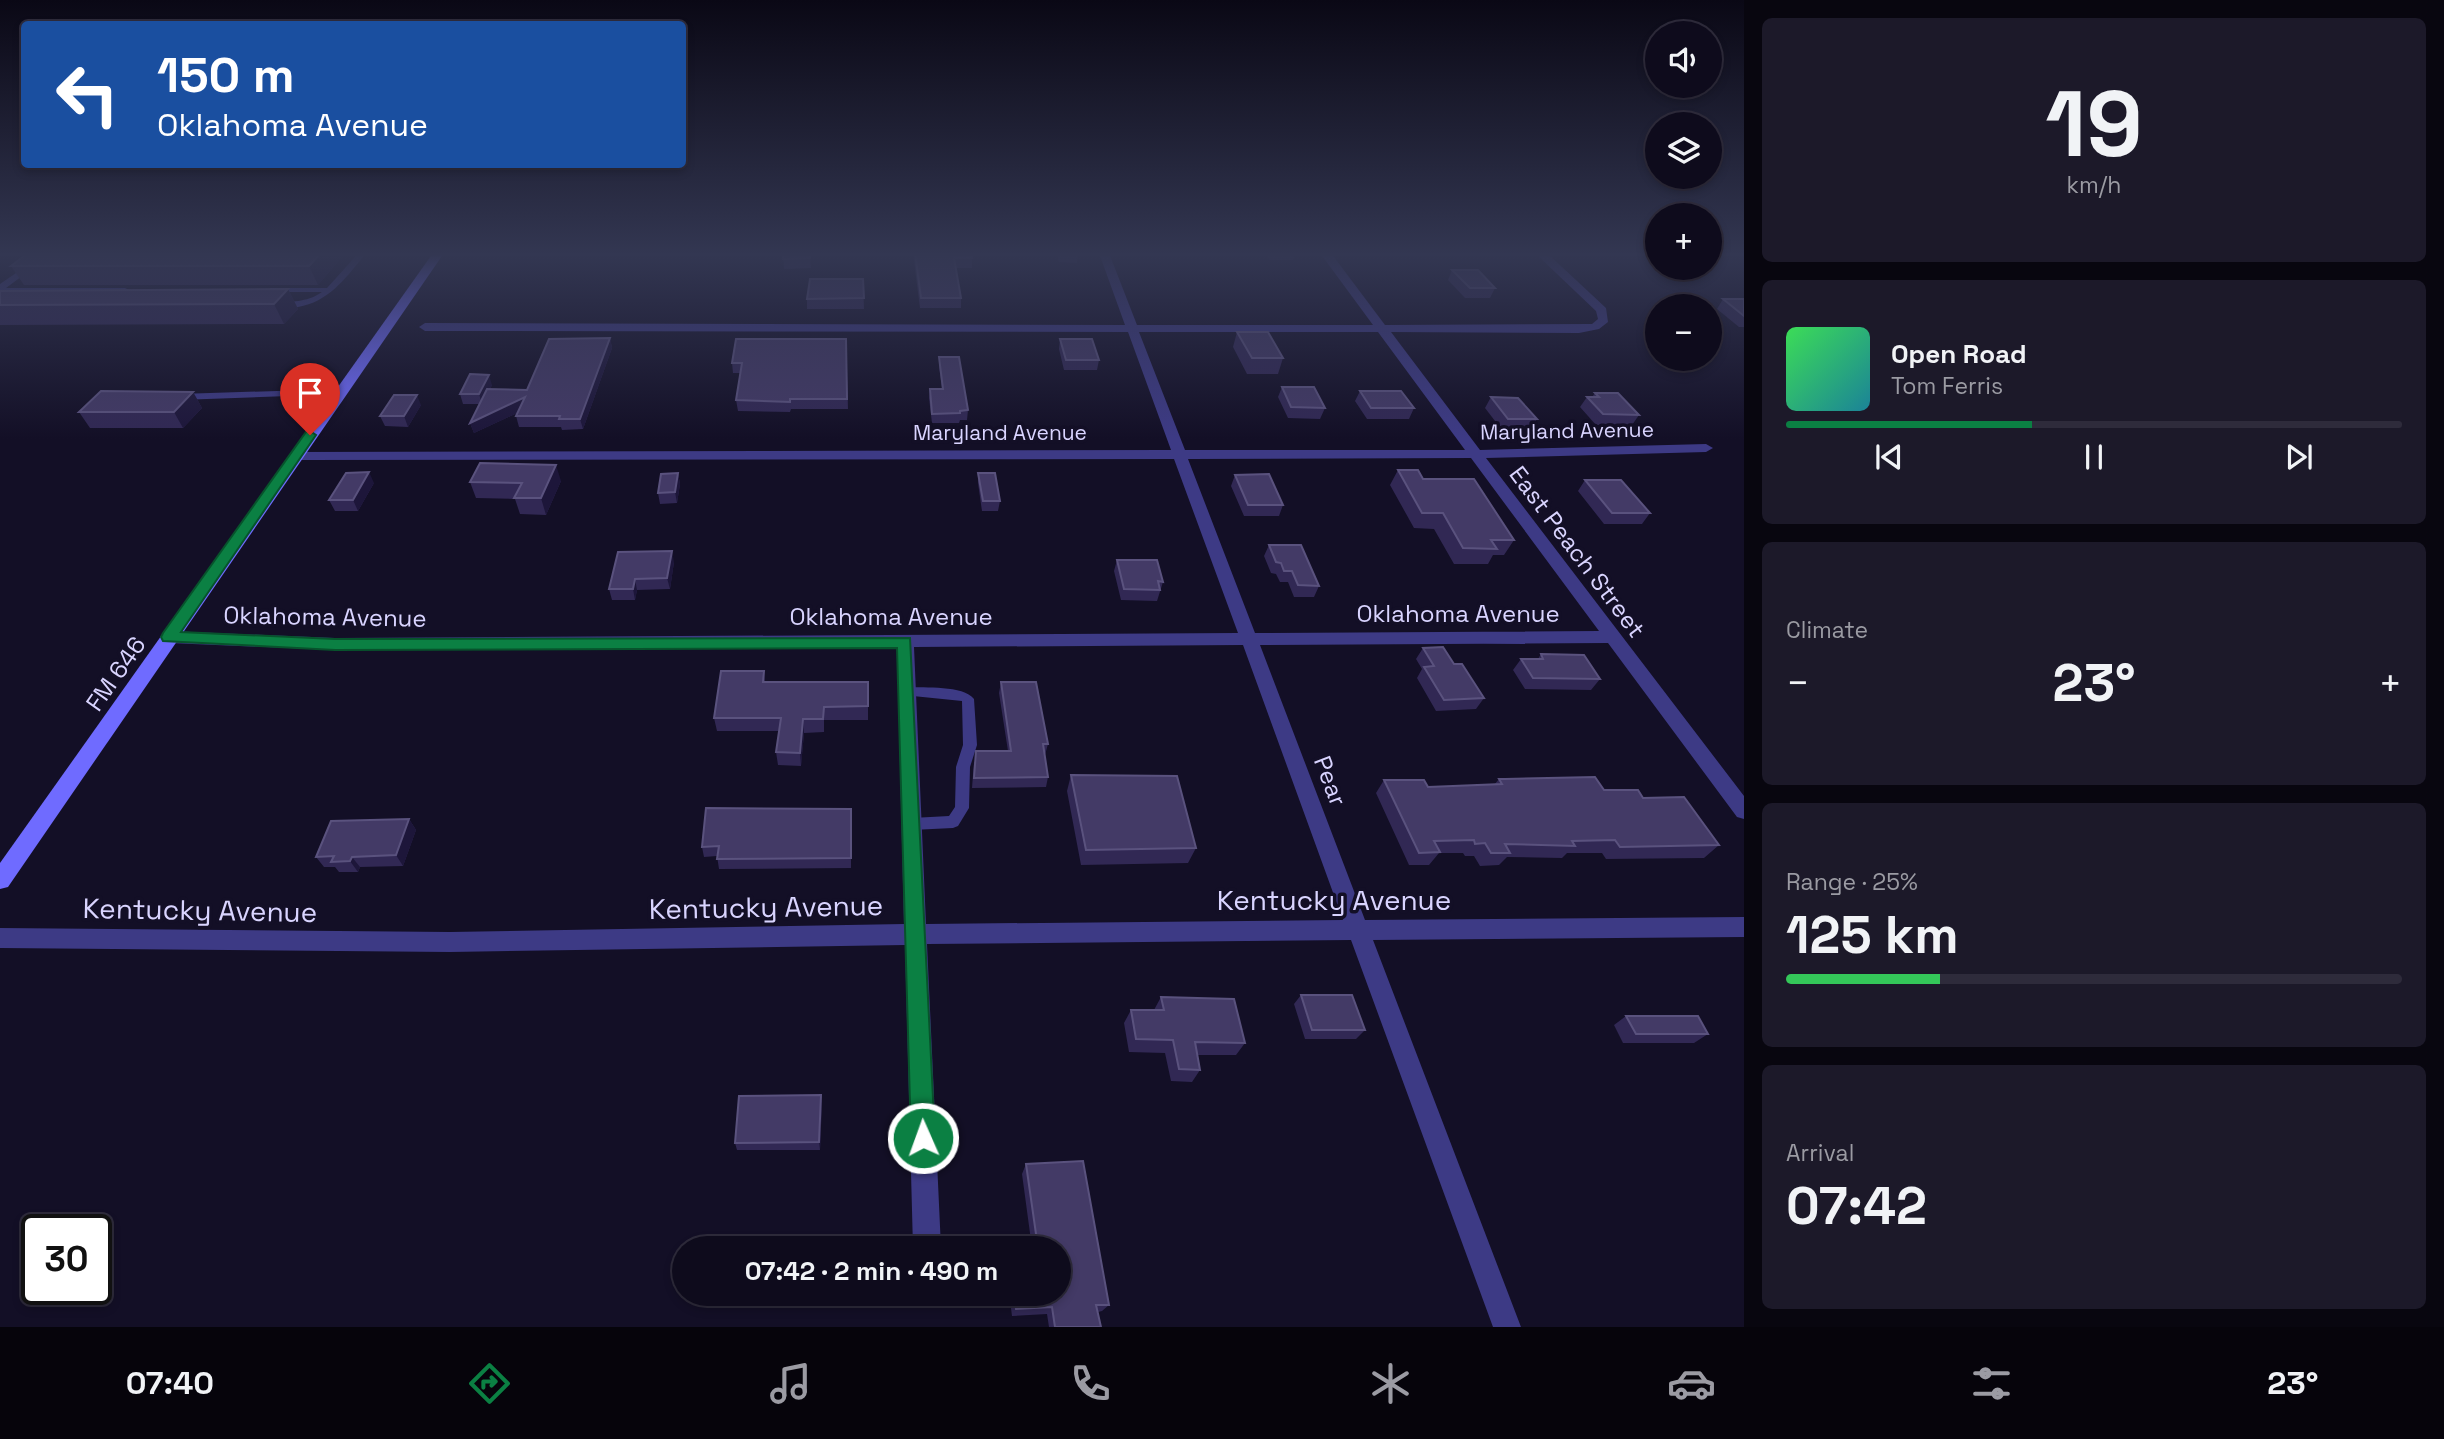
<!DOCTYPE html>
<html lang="en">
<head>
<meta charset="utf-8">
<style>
  body { margin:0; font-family:"Space Grotesk",sans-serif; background:#1c1929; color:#f1f3f6; height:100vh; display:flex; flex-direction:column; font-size:26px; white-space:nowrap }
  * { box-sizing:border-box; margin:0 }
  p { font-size:23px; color:#9b9ba3 }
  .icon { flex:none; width:38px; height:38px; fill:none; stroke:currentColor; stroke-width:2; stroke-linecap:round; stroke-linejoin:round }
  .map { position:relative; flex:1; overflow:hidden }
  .side { display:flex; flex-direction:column; gap:18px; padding:18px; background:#08060f; width:700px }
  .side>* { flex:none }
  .hud { position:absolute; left:21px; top:21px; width:665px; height:147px; border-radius:7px; box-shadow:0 4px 10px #0003,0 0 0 2px #2e2b3b; background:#1a4fa0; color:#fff; overflow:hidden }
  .buttons { position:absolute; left:1645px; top:21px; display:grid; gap:14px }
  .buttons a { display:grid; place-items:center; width:77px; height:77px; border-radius:50%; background:#0e0b1c; box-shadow:0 4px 10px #0003,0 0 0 2px #2e2b3b; font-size:35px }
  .speed { position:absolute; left:21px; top:1214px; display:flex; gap:14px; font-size:35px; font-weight:700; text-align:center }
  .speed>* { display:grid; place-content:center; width:91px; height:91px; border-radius:50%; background:#0e0b1c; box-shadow:0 4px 10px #0003,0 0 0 2px #2e2b3b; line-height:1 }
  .speed .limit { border:4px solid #111; border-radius:10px; background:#fff; color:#111 }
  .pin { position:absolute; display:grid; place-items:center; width:60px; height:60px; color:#fff; margin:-72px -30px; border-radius:50% 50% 50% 0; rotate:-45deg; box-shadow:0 0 7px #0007 }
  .pin .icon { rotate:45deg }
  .me { position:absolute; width:77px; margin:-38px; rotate:358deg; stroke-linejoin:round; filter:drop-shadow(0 0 5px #0008) }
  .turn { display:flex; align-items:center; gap:24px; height:147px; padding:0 21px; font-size:32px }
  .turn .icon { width:91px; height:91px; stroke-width:2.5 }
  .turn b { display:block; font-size:49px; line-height:60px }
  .big { font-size:52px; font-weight:800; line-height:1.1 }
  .side .widget { flex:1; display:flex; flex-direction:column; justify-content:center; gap:10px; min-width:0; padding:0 24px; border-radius:10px; background:#1c1929 }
  .side .dial { align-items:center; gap:0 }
  .dial b { font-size:91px; line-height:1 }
  .song { display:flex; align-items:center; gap:21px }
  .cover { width:84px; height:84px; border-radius:10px; background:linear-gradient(135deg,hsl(130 70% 55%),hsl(190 70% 35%)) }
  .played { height:7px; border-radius:4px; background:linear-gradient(90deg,#0b8043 40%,#2e2b3b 40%) }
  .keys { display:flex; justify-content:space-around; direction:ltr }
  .heat { display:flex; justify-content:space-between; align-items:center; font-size:38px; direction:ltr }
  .charge { height:10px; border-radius:5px; background:linear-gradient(90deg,#34c759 25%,#2e2b3b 0) }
  .trip { position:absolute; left:672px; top:1236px; width:399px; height:70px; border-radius:35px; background:#0e0b1c; box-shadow:0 4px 10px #0003,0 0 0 2px #2e2b3b; font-weight:800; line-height:70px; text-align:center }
  .tab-bar { display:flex; height:112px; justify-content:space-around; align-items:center; background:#06040b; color:#9b9ba3 }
  .tab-bar .icon { width:49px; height:49px }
  .tab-bar .active { color:#0b8043 }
  .tab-bar b { font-size:32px; color:#f1f3f6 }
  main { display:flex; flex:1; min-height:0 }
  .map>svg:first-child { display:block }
</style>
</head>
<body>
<main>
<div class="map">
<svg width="1744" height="1327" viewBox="0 0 1744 1327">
  <rect width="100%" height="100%" fill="#130f26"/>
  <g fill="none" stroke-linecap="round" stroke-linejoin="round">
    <path fill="#3d3a85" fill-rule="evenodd" d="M 45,253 L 53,253 L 6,288 L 125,288 L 129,290 L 125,292 L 0,292 L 0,284 Z
      M 355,253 L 363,253 L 363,257 C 345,279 328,302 298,307 C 291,308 283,309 277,306 C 291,299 305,304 322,292 L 270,292 L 270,288 L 327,288 L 355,257 Z
      M 340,389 L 344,392 L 343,394 L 179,400 L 174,397 L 179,394 Z
      M 907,687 C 925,688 963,685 974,699 L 977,745 L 970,767 L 969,808 L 958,826 L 953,828 L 912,830 L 907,828 L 905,824 L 907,820 L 912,818 L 949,816 L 955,807 L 956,767 L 963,745 L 962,701 L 903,695 L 901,692 L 903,689 Z"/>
    <path fill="#3d3a85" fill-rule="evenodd" d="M 1099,253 L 1109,253 L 1137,325 L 1373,325 L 1320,253 L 1331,253 L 1385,325 L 1592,324 L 1598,319 L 1596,311 L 1535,253 L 1547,253 L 1606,308 L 1608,322 L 1599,329 L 1579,333 L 1391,332 L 1480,450 L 1706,444 L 1713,448 L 1706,452 L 1486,458 L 1744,796 L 1744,819 L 1737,817 L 1608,643 L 1260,645 L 1365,920 L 1744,917 L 1744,937 L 1373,940 L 1521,1327 L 1493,1327 L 1351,940 L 927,944 L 941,1248 L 913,1248 L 905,945 L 450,952 L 0,948 L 0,928 L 450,932 L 904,924 L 897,647 L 335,650 L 169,643 L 160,637 L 169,631 L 335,638 L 1238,633 L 1174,459 L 295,460 L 288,456 L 295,452 L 1171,450 L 1128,332 L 425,331 L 419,327 L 425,323 L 1125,325 ZM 1139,332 L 1378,332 L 1465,450 L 1185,450 ZM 1471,458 L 1599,631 L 1255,633 L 1188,459 ZM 1243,645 L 1343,920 L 926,924 L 914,647 Z"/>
    <path fill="#6f6bff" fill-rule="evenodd" d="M 433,253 L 444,253 L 8,887 L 0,889 L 0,863 Z"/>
  </g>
  <path fill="#312854" d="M 783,253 L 810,253 L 811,268 L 784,269 Z
    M 915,253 L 972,258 L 972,268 L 956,268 L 961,298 L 961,308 L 920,308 L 914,261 Z
    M 1057,253 L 1078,253 L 1077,263 L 1059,262 Z
    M 1265,253 L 1295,253 L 1293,260 L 1269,260 Z
    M 341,258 L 318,285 L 24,285 L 11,266 Z
    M 1452,270 L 1495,288 L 1490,298 L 1465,298 L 1448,280 Z
    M 863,279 L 864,309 L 807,309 L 807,299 Z
    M 288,289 L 298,309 L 284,324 L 0,325 L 0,291 Z
    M 1723,299 L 1744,299 L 1744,327 L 1739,327 L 1717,309 Z
    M 1237,332 L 1283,358 L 1278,374 L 1247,374 L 1233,347 Z
    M 610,338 L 612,348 L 583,429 L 562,430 L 561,427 L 519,427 L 516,416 L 517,413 L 474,433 L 470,423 L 479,404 L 463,404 L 460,394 L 492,385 L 490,389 L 527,390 Z
    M 846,339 L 848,409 L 791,409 L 790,412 L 738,411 L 736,400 L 740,373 L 733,373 L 732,363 Z
    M 1060,339 L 1099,360 L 1097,370 L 1064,370 L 1059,349 Z
    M 939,357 L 968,410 L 967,420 L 960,420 L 959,423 L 932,423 L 929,398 L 930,389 L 942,389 L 939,366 Z
    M 1282,387 L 1325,408 L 1320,419 L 1288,418 L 1278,397 Z
    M 1360,391 L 1414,408 L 1409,419 L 1367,419 L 1355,401 Z
    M 193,392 L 202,408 L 183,428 L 90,428 L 79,412 Z
    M 1595,393 L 1639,415 L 1632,425 L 1596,425 L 1580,407 L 1587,397 L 1592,397 Z
    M 1491,397 L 1537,419 L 1530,430 L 1502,430 L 1485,408 Z
    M 421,405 L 408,427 L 385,426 L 380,416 Z
    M 1398,470 L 1423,479 L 1514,540 L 1504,555 L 1493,555 L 1488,564 L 1454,564 L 1434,529 L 1414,528 L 1390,485 Z
    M 678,473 L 680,484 L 677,503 L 660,504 L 658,493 Z
    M 978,473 L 1000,501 L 998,511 L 982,511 L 978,483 Z
    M 1235,475 L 1283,505 L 1279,516 L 1244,516 L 1231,486 Z
    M 1585,480 L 1650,513 L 1642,524 L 1604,524 L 1578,491 Z
    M 561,481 L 546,515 L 520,514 L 515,499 L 476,498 L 470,482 Z
    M 374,483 L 358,511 L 335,511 L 329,500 Z
    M 1269,545 L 1319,586 L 1314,597 L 1294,597 L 1288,582 L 1280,582 L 1276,574 L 1271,573 L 1264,556 Z
    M 1117,560 L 1163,582 L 1157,601 L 1121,600 L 1114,571 Z
    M 674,562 L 670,589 L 637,590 L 635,600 L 612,600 L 609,589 Z
    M 1423,648 L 1454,664 L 1484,698 L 1476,709 L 1436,711 L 1417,678 L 1422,669 L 1416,659 Z
    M 1541,654 L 1600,679 L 1591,690 L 1525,689 L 1513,670 L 1521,659 L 1538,659 Z
    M 764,671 L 765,682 L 868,682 L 868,720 L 824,720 L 824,732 L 804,733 L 801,766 L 778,765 L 776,752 L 779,731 L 717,731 L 714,718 Z
    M 1001,682 L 1048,744 L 1045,755 L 1044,755 L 1048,777 L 1046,787 L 972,788 L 974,762 L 1008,751 L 999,693 Z
    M 1071,775 L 1196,848 L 1188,863 L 1081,865 L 1067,791 Z
    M 1499,779 L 1604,790 L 1643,798 L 1719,845 L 1704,858 L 1606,859 L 1602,853 L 1567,853 L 1562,858 L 1507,857 L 1499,865 L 1480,866 L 1474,856 L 1465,856 L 1463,853 L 1439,853 L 1429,865 L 1409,865 L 1376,793 L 1384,780 L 1428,787 L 1494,785 Z
    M 851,809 L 851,868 L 719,869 L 717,856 L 704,857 L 702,847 Z
    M 409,819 L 416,830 L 403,866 L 360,867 L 358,872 L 339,872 L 335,867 L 324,867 L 316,857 Z
    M 1301,995 L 1365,1030 L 1356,1039 L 1305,1039 L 1294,1004 Z
    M 1161,997 L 1245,1043 L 1236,1055 L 1197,1055 L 1200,1070 L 1192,1082 L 1171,1081 L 1165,1053 L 1129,1052 L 1124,1023 L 1131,1010 L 1154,1010 Z
    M 1626,1016 L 1708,1034 L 1694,1043 L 1623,1043 L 1614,1025 Z
    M 821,1095 L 822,1103 L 820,1150 L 737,1150 L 735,1143 Z
    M 1026,1164 L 1109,1305 L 1102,1311 L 1098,1312 L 1101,1327 L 1049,1327 L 1047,1314 L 1012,1316 L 1009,1293 L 1059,1293 L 1059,1248 L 1032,1248 L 1022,1174 Z"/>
  <path fill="#1d163a" d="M 321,253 L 340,253 L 341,258 L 318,285 L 309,266 Z
    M 288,289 L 298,309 L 284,324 L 274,304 Z
    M 610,338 L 612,348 L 583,429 L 580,419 Z
    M 489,375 L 492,385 L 482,404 L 479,394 Z
    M 193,392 L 202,408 L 183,428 L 174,412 Z
    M 417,395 L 421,405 L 408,427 L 404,416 Z
    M 525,397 L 528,408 L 474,433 L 470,423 Z
    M 556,465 L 561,481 L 546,515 L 541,498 Z
    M 369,472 L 374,483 L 358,511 L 353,500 Z
    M 678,473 L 680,484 L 677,503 L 675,492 Z
    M 672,551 L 674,562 L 670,589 L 667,578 Z
    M 635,579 L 637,590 L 635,600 L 633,589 Z
    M 803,719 L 804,733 L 801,766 L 800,753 Z
    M 409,819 L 416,830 L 403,866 L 396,855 Z
    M 352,857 L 360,867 L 358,872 L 350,861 Z
    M 821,1095 L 822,1103 L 820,1150 L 819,1142 Z"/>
  <path fill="#433a66" stroke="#5a527e" stroke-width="2" d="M 28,253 L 321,253 L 309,266 L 11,266 Z
    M 783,253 L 810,253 L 810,258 L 783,259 Z
    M 915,253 L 972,253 L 972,258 L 954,258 L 961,298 L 921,298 Z
    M 1060,253 L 1078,253 L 1079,254 L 1061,254 Z
    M 1452,270 L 1478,270 L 1495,288 L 1470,288 Z
    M 810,279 L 863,279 L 864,298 L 807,299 Z
    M 288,289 L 274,304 L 0,305 L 0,291 Z
    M 1723,299 L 1744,299 L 1744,316 Z
    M 1237,332 L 1268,332 L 1283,358 L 1252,358 Z
    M 610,338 L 580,419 L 559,419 L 560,416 L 516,416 L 525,397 L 470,423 L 487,389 L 527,390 L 549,339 Z
    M 736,339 L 846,339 L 847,399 L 790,399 L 790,402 L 736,400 L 742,363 L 732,363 Z
    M 1060,339 L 1092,339 L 1099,360 L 1066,360 Z
    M 939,357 L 959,357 L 968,410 L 960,411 L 960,413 L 932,414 L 930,389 L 943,389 Z
    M 470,374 L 489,375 L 479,394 L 460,394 Z
    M 1282,387 L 1314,387 L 1325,408 L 1291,407 Z
    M 101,391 L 193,392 L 174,412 L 79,412 Z
    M 1360,391 L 1401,391 L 1414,408 L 1371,408 Z
    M 1595,393 L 1618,393 L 1639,415 L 1603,414 L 1587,397 L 1599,397 Z
    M 394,395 L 417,395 L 404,416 L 380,416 Z
    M 1491,397 L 1518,398 L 1537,419 L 1508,419 Z
    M 480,463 L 556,465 L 541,498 L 514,498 L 522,483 L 470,482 Z
    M 1398,470 L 1418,470 L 1423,479 L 1474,479 L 1514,540 L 1491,540 L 1497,549 L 1463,548 L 1443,513 L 1422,513 Z
    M 369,472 L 353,500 L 329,500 L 346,473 Z
    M 678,473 L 675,492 L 658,493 L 661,474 Z
    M 978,473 L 995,473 L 1000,501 L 983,501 Z
    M 1269,474 L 1283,505 L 1248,505 L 1235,475 Z
    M 1585,480 L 1621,480 L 1650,513 L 1612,513 Z
    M 1269,545 L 1301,545 L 1319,586 L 1298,585 L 1292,571 L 1284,571 L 1281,563 L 1276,562 Z
    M 672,551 L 667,578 L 635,579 L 633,589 L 609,589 L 618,552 Z
    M 1117,560 L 1157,560 L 1163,582 L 1158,581 L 1160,590 L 1124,589 Z
    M 1443,647 L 1454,664 L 1462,664 L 1484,698 L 1444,700 L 1424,667 L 1434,666 L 1423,648 Z
    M 1541,654 L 1584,655 L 1600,679 L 1533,678 L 1521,659 L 1543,659 Z
    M 721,671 L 764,671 L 763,682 L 868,682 L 868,706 L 824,707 L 823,719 L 803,719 L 800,753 L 776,752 L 781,718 L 714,718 Z
    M 1001,682 L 1036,682 L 1048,744 L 1043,744 L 1048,777 L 974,778 L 976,751 L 1011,751 Z
    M 1071,775 L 1177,776 L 1196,848 L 1086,850 Z
    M 1595,777 L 1604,790 L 1638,790 L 1643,798 L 1684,797 L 1719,845 L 1620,847 L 1615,840 L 1572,841 L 1575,846 L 1505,844 L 1510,853 L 1491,853 L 1485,843 L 1475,844 L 1474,840 L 1434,841 L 1440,852 L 1419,853 L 1384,780 L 1424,780 L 1428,787 L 1502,784 L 1499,779 L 1505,779 Z
    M 706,808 L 851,809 L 851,858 L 717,859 L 719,846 L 702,847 Z
    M 409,819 L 396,855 L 352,857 L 350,861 L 331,862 L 334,856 L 316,857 L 331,821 Z
    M 1301,995 L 1352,995 L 1365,1030 L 1312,1030 Z
    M 1161,997 L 1234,999 L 1245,1043 L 1195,1042 L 1200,1070 L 1179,1069 L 1173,1040 L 1136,1039 L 1131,1010 L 1164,1010 Z
    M 1626,1016 L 1698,1016 L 1708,1034 L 1636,1034 Z
    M 821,1095 L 819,1142 L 735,1143 L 739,1096 Z
    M 1083,1161 L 1109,1305 L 1096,1305 L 1101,1327 L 1055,1327 L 1052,1307 L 1016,1309 L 1014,1293 L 1059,1293 L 1059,1248 L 1038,1248 L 1026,1164 Z"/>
  <linearGradient id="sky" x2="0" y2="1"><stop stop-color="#0a0815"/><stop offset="0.58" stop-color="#333752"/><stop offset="1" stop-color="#333752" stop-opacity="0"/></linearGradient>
  <rect width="1744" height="439" fill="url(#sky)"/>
  <path fill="#0b8043" stroke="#07532c" stroke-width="2" d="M 310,431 L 316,435 L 181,632 L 335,639 L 910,638 L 935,1138 L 931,1146 L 923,1150 L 915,1146 L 911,1138 L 897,648 L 335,650 L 163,641 L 161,637 L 163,633 L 306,432 Z"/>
  <g text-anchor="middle" stroke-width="7" stroke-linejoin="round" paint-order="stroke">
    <g font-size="21" fill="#d9d4ff" stroke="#130f26">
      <text transform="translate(1567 431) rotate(-1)" y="7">Maryland Avenue</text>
      <text x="1000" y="440">Maryland Avenue</text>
    </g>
    <g font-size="24" fill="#d9d4ff" stroke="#130f26">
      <text transform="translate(1577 552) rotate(53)" y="8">East Peach Street</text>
      <text x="1458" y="622">Oklahoma Avenue</text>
      <text transform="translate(325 617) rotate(1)" y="8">Oklahoma Avenue</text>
      <text x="891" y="625">Oklahoma Avenue</text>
      <text transform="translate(116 674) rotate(-55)" y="8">FM 646</text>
      <text transform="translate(1330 781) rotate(69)" y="8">Pear</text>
    </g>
    <g font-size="28" fill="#d9d4ff" stroke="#130f26">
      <text x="1334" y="910">Kentucky Avenue</text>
      <text transform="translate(766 907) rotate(-1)" y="10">Kentucky Avenue</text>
      <text transform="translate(200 910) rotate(1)" y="10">Kentucky Avenue</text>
    </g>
  </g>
</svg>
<div class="buttons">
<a><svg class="icon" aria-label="sound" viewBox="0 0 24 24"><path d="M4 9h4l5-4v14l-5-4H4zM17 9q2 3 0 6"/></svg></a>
<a><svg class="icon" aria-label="layers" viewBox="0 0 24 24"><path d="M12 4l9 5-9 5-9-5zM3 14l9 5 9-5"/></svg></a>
<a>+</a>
<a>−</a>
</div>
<div class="speed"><div class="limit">30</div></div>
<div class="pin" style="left:310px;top:435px;background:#d93025"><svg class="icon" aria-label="arrive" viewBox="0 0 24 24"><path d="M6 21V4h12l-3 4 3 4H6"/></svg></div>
<svg class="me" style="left:923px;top:1138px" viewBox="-20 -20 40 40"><circle r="17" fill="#0b8043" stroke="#fff" stroke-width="3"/><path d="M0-11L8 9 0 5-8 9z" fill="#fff"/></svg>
<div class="trip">07:42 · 2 min · 490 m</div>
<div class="hud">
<div class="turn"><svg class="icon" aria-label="left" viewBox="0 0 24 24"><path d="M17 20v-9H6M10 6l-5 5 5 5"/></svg><div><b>150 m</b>Oklahoma Avenue</div></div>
</div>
</div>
<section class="side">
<div class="widget dial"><b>19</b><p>km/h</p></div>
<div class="widget">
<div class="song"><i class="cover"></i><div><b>Open Road</b><p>Tom Ferris</p></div></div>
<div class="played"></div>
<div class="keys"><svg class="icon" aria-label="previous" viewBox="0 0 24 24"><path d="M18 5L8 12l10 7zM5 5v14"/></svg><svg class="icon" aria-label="pause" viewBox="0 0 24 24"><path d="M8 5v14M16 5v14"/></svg><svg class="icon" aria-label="next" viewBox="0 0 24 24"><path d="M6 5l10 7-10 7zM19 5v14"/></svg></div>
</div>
<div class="widget"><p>Climate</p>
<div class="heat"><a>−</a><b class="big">23°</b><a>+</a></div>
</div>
<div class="widget"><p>Range · 25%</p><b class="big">125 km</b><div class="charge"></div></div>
<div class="widget"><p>Arrival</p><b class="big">07:42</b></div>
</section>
</main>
<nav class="tab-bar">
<b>07:40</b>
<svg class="icon active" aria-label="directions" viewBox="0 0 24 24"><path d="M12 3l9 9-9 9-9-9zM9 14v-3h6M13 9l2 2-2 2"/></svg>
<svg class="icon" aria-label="music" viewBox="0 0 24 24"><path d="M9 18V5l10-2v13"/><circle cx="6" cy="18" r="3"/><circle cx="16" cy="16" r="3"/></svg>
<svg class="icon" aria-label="phone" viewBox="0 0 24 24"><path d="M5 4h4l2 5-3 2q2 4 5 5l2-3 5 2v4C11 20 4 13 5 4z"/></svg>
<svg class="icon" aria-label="climate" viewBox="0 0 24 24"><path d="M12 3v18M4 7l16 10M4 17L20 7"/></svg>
<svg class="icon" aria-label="car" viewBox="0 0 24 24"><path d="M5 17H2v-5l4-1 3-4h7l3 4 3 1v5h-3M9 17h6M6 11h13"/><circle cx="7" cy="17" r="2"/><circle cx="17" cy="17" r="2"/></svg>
<svg class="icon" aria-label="filters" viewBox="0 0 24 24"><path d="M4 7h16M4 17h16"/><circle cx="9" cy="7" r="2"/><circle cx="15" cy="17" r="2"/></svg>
<b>23°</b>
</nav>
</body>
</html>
